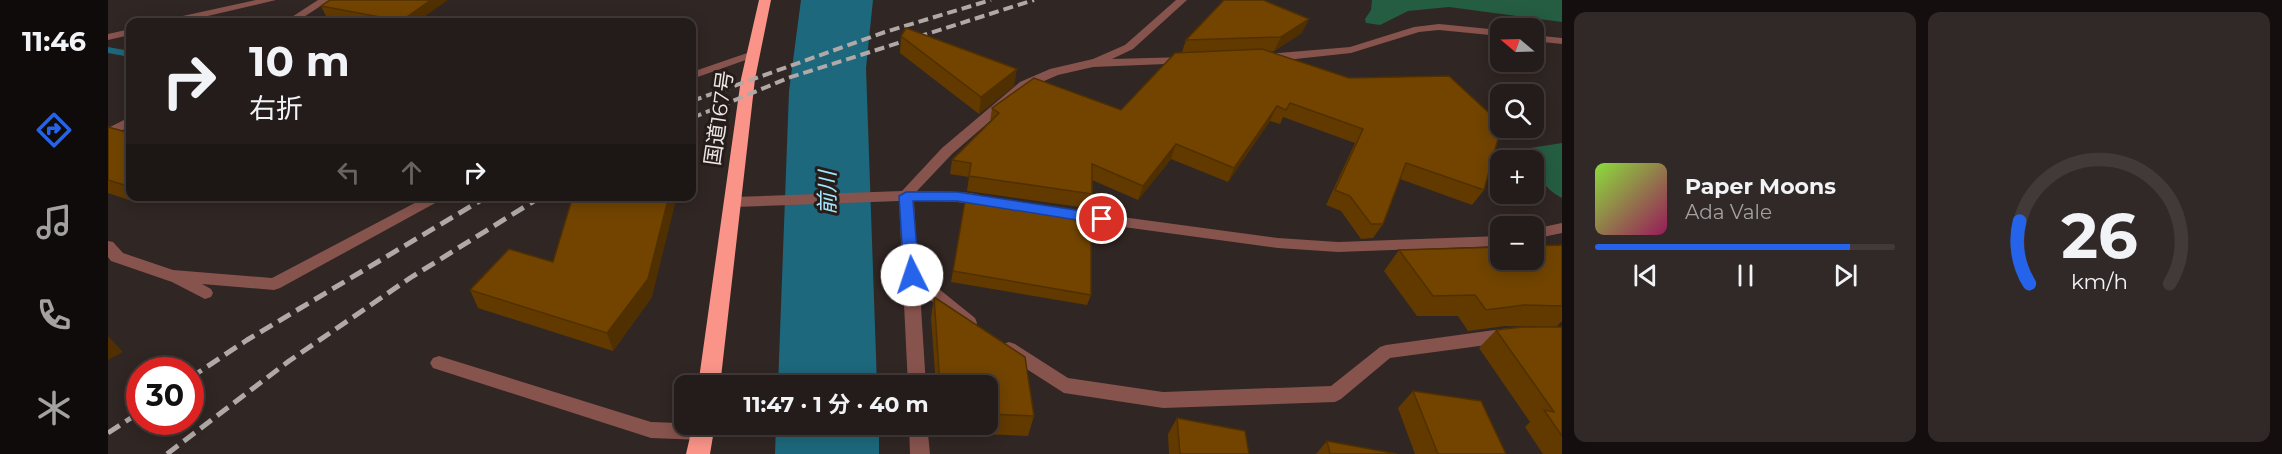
<!DOCTYPE html>
<html lang="ja">
<head>
<meta charset="utf-8">
<style>
  body { margin:0; font-family:Montserrat,"Noto Sans JP",sans-serif; background:#302927; color:#f1f3f6; height:100vh; display:flex; flex-direction:column; font-size:22px; white-space:nowrap }
  * { box-sizing:border-box; margin:0 }
  p { font-size:20px; color:#a3a1a2 }
  .icon { flex:none; width:33px; height:33px; fill:none; stroke:currentColor; stroke-width:2; stroke-linecap:round; stroke-linejoin:round }
  .map { position:relative; flex:1; overflow:hidden }
  .details { display:flex; flex-direction:column; gap:12px; padding:12px; background:#140f0e; width:720px }
  .details>* { flex:none }
  .banner { position:absolute; left:18px; top:18px; width:570px; height:183px; border-radius:12px; box-shadow:0 3px 15px #0003,0 0 0 2px #413a39; background:#241c1a; color:#f1f3f6; overflow:hidden }
  .needle { width:39px; rotate:289deg }
  .buttons { position:absolute; left:1382px; top:18px; display:grid; gap:12px }
  .buttons a { display:grid; place-items:center; width:54px; height:54px; border-radius:12px; background:#241c1a; box-shadow:0 3px 15px #0003,0 0 0 2px #413a39; font-size:30px }
  .speed { position:absolute; left:18px; top:357px; display:flex; gap:12px; font-size:30px; font-weight:700; text-align:center }
  .speed>* { display:grid; place-content:center; width:78px; height:78px; border-radius:50%; background:#241c1a; box-shadow:0 3px 15px #0003,0 0 0 2px #413a39; line-height:1 }
  .speed .limit { border:9px solid #d22; background:#fff; color:#111 }
  .pin { position:absolute; display:grid; place-items:center; width:51px; height:51px; color:#fff; margin:-26px; border:3px solid #fff; border-radius:50%; box-shadow:0 2px 6px #0007 }
  .me { position:absolute; width:66px; margin:-33px; rotate:356deg; stroke-linejoin:round; filter:drop-shadow(0 0 4px #0008) }
  .turn { display:flex; align-items:center; gap:21px; height:126px; padding:0 24px; font-size:27px }
  .turn .icon { width:78px; height:78px; stroke-width:2.5 }
  .turn b { display:block; font-size:42px; line-height:51px }
  .lanes { display:flex; align-items:center; height:57px; padding:0 24px; background:#0003; justify-content:center; gap:30px; direction:ltr }
  .lanes .off { opacity:.35 }
  .details .tile { flex:1; display:flex; flex-direction:column; justify-content:center; gap:9px; min-width:0; padding:0 21px; border-radius:12px; background:#302927 }
  .details .dial { align-items:center; gap:0 }
  .dial svg { height:156px; overflow:visible; fill:none; stroke:#413a39; stroke-width:7; stroke-linecap:round; text-anchor:middle }
  .dial text { fill:#f1f3f6; stroke:none }
  .song { display:flex; align-items:center; gap:18px }
  .cover { width:72px; height:72px; border-radius:9px; background:linear-gradient(135deg,hsl(90 70% 55%),hsl(330 70% 35%)) }
  .played { height:6px; border-radius:3px; background:linear-gradient(90deg,#2563eb 85%,#413a39 85%) }
  .keys { display:flex; justify-content:space-around; direction:ltr }
  .details .tiles { flex:1; display:grid; gap:12px; grid-template-columns:repeat(2,1fr) }
  .trip { position:absolute; left:566px; top:375px; width:324px; height:60px; border-radius:12px; background:#241c1a; box-shadow:0 3px 15px #0003,0 0 0 2px #413a39; font-weight:700; line-height:60px; text-align:center }
  main { display:flex; flex:1; min-height:0 }
  .tabs { display:flex; flex-direction:column; width:108px; justify-content:space-around; align-items:center; background:#0e0b0a; color:#a3a1a2 }
  .tabs .icon { width:42px; height:42px }
  .tabs .current { color:#2563eb }
  .tabs b { font-size:27px; color:#f1f3f6 }
  .map>svg:first-child { display:block }
</style>
</head>
<body>
<main>
<nav class="tabs">
<b>11:46</b>
<svg class="icon current" aria-label="directions" viewBox="0 0 24 24"><path d="M12 3l9 9-9 9-9-9zM9 14v-3h6M13 9l2 2-2 2"/></svg>
<svg class="icon" aria-label="music" viewBox="0 0 24 24"><path d="M9 18V5l10-2v13"/><circle cx="6" cy="18" r="3"/><circle cx="16" cy="16" r="3"/></svg>
<svg class="icon" aria-label="phone" viewBox="0 0 24 24"><path d="M5 4h4l2 5-3 2q2 4 5 5l2-3 5 2v4C11 20 4 13 5 4z"/></svg>
<svg class="icon" aria-label="climate" viewBox="0 0 24 24"><path d="M12 3v18M4 7l16 10M4 17L20 7"/></svg>
</nav>
<div class="map">
<svg width="1454" height="454" viewBox="0 0 1454 454">
  <rect width="100%" height="100%" fill="#302623"/>
  <path fill="#255d42" d="M 1264,0 L 1454,0 L 1454,22 L 1341,7 L 1300,11 L 1272,25 L 1258,23 L 1257,19 L 1263,10 Z
    M 1454,143 L 1454,198 C 1434,188 1422,166 1422,148 Z"/>
  <path fill="#1d687c" d="M 693,0 L 765,0 L 758,68 L 769,385 L 670,386 L 681,91 Z
    M 668,425 L 771,425 L 771,454 L 667,454 Z"/>
  <g fill="none" stroke-linecap="round" stroke-linejoin="round">
    <path fill="#1d687c" fill-rule="evenodd" d="M 0,47 L 22,51 L 22,57 L 0,53 Z"/>
    <path fill="#87534d" fill-rule="evenodd" d="M 148,0 L 168,0 L 74,22 L 56,22 L 61,19 Z
      M 210,0 L 222,0 L 188,22 L 176,22 Z
      M 1068,0 L 1079,0 L 1025,49 L 1004,59 L 1078,57 L 1082,59 L 1082,63 L 985,67 L 950,75 L 920,88 L 844,154 L 809,191 C 826,192 873,189 883,201 L 876,206 L 849,202 L 806,201 L 810,272 L 867,318 L 869,323 L 867,328 L 861,330 L 855,328 L 812,291 L 818,386 L 800,386 L 791,201 L 625,207 L 618,202 L 625,197 L 794,191 L 834,148 L 912,82 L 942,69 L 985,59 L 1017,45 Z
      M 1331,24 L 1392,30 L 1392,36 L 1331,30 L 1311,32 L 1243,53 L 1159,62 L 1153,58 L 1159,54 L 1242,47 L 1306,27 Z
      M 22,29 L 22,35 L 0,40 L 0,34 Z
      M 1425,35 L 1454,38 L 1454,44 L 1425,41 Z
      M 645,51 L 651,54 L 649,56 L 584,79 L 584,72 Z
      M 22,117 L 22,126 L 0,138 L 0,128 Z
      M 320,196 L 340,196 L 172,288 L 166,290 L 94,284 L 103,289 L 105,293 L 103,297 L 97,299 L 64,282 L 3,261 L 0,257 L 0,241 L 5,242 L 15,253 L 65,270 L 164,278 Z
      M 962,210 L 1170,238 L 1230,242 L 1392,236 L 1392,246 L 1230,252 L 1170,248 L 957,219 L 955,215 Z
      M 1454,223 L 1454,233 L 1425,239 L 1425,229 Z
      M 1401,328 L 1407,330 L 1410,335 L 1407,340 L 1401,342 L 1282,358 L 1233,399 L 1227,402 L 1055,408 L 956,393 L 895,354 L 892,349 L 895,344 L 901,342 L 907,344 L 960,378 L 1055,392 L 1223,386 L 1272,347 L 1278,345 Z
      M 331,356 L 543,422 L 597,424 L 602,426 L 605,432 L 602,438 L 595,440 L 543,438 L 325,368 L 322,363 L 325,358 Z
      M 801,424 L 819,424 L 822,454 L 802,454 Z"/>
    <path fill="#fa9488" fill-rule="evenodd" d="M 651,0 L 663,0 L 647,79 L 612,386 L 590,386 L 633,79 Z
      M 585,424 L 607,424 L 602,454 L 578,454 Z"/>
    <path stroke="#b0a9a7" stroke-width="4" stroke-dasharray="10 5" stroke-linecap="butt" d="M 584,101 L 777,32 L 883,0
      M 584,118 L 680,78 L 926,0"/>
    <path stroke="#b0a9a7" stroke-width="5" stroke-dasharray="14 7" stroke-linecap="butt" d="M 82,378 L 139,340 L 380,196
      M 0,433 L 32,412
      M 59,454 L 181,361 L 302,278 L 434,196"/>
  </g>
  <path fill="#623a00" d="M 213,6 L 309,22 L 253,22 L 218,16 Z
    M 1194,33 L 1166,51 L 1162,52 L 1376,190 L 1364,205 L 1292,179 L 1275,224 L 1265,238 L 1253,239 L 1233,211 L 1218,205 L 1247,143 L 1175,117 L 1172,124 L 1162,121 L 1120,182 L 1063,159 L 1030,200 L 984,180 L 984,194 L 979,208 L 859,191 L 861,177 L 842,174 L 844,160 L 882,122 L 884,108 L 1013,110 L 1074,52 L 1078,40 Z
    M 793,36 L 906,86 L 871,114 L 792,53 Z
    M 0,127 L 18,132 L 22,130 L 22,196 L 40,196 L 30,203 L 0,193 Z
    M 858,195 L 983,295 L 979,305 L 843,282 Z
    M 1454,245 L 1454,321 L 1448,327 L 1397,326 L 1360,331 L 1350,316 L 1309,316 L 1276,271 L 1291,250 Z
    M 445,262 L 544,297 L 505,351 L 370,308 L 362,290 Z
    M 826,297 L 926,416 L 920,436 L 831,432 L 830,424 L 879,424 L 879,386 L 828,386 L 823,318 Z
    M 1454,327 L 1454,454 L 1435,454 L 1417,427 L 1422,422 L 1371,348 L 1388,330 Z
    M 1305,391 L 1398,454 L 1307,454 L 1290,408 Z
    M 1069,418 L 1141,454 L 1061,454 L 1060,434 Z
    M 1219,441 L 1222,454 L 1208,454 Z"/>
  <path fill="#503000" d="M 323,0 L 340,0 L 309,22 L 293,22 L 293,21 Z
    M 1201,19 L 1194,33 L 1166,51 L 1173,37 Z
    M 909,69 L 906,86 L 871,114 L 873,97 Z
    M 1169,106 L 1162,121 L 1120,182 L 1126,168 Z
    M 1068,144 L 1063,159 L 1030,200 L 1035,186 Z
    M 22,181 L 22,194 L 16,185 Z
    M 25,196 L 40,196 L 30,203 Z
    M 561,196 L 569,196 L 544,297 L 505,351 L 499,333 Z
    M 0,336 L 15,352 L 0,360 Z"/>
  <path fill="#724400" stroke="#503000" stroke-width="1.5" d="M 222,0 L 323,0 L 293,21 L 213,6 Z
    M 1116,0 L 1155,0 L 1201,19 L 1173,37 L 1078,40 Z
    M 798,28 L 909,69 L 873,97 L 793,36 Z
    M 1154,49 L 1241,78 L 1341,76 L 1392,123 L 1392,128 L 1393,128 L 1376,190 L 1298,163 L 1275,224 L 1263,224 L 1242,196 L 1227,190 L 1255,129 L 1182,103 L 1178,110 L 1169,106 L 1126,168 L 1068,144 L 1035,186 L 984,164 L 984,194 L 861,176 L 863,163 L 844,160 L 891,113 L 884,108 L 926,78 L 1013,110 L 1067,53 Z
    M 0,127 L 18,132 L 22,130 L 22,181 L 16,185 L 0,180 Z
    M 858,195 L 983,212 L 983,295 L 845,271 Z
    M 465,196 L 561,196 L 540,279 L 499,333 L 362,290 L 401,249 L 445,262 Z
    M 1454,245 L 1454,306 L 1416,305 L 1378,310 L 1367,295 L 1325,296 L 1291,250 L 1392,247 L 1392,260 L 1425,260 L 1425,246 Z
    M 826,297 L 917,357 L 926,416 L 879,414 L 879,386 L 832,386 Z
    M 1414,327 L 1454,327 L 1454,436 L 1436,410 L 1446,412 L 1388,330 Z
    M 1305,391 L 1373,401 L 1398,454 L 1330,454 Z
    M 1069,418 L 1137,431 L 1141,454 L 1072,454 Z
    M 1219,441 L 1289,454 L 1222,454 Z"/>
  <path fill="#2563eb" stroke="#184099" stroke-width="1.5" d="M 798,192 L 849,192 L 994,214 L 1001,219 L 994,224 L 849,201 L 805,201 L 811,275 L 804,280 L 796,275 L 791,196 Z"/>
  <g text-anchor="middle" stroke-width="6" stroke-linejoin="round" paint-order="stroke">
    <g font-size="21" fill="#ede7e5" stroke="#261d1a">
      <text transform="translate(611 118) rotate(-82)" y="7">国道167号</text>
    </g>
    <g font-size="22" font-style="italic" fill="#a2e7fe" stroke="#261d1a">
      <text transform="translate(719 193) rotate(-90)" y="8">前川</text>
    </g>
  </g>
</svg>
<div class="buttons">
<a><svg class="needle" viewBox="-14 -14 28 28"><path d="M0-13l5 13h-10z" fill="#e53935"/><path d="M0 13l5-13h-10z" fill="#a3a1a2"/></svg></a>
<a><svg class="icon" aria-label="search" viewBox="0 0 24 24"><circle cx="10" cy="10" r="6"/><path d="M15 15l6 6"/></svg></a>
<a>+</a>
<a>−</a>
</div>
<div class="speed"><div class="limit">30</div></div>
<div class="pin" style="left:994px;top:219px;background:#d93025"><svg class="icon" aria-label="arrive" viewBox="0 0 24 24"><path d="M6 21V4h12l-3 4 3 4H6"/></svg></div>
<svg class="me" style="left:804px;top:275px" viewBox="-20 -20 40 40"><circle r="19" fill="#fff"/><path d="M0-13L10 11 0 6-10 11z" fill="#2563eb"/></svg>
<div class="trip">11:47 · 1 分 · 40 m</div>
<div class="banner">
<div class="turn"><svg class="icon" aria-label="right" viewBox="0 0 24 24"><path d="M7 20v-9h11M14 6l5 5-5 5"/></svg><div><b>10 m</b>右折</div></div>
<div class="lanes"><svg class="icon off" aria-label="left" viewBox="0 0 24 24"><path d="M17 20v-9H6M10 6l-5 5 5 5"/></svg><svg class="icon off" aria-label="ahead" viewBox="0 0 24 24"><path d="M12 20V5M6 11l6-6 6 6"/></svg><svg class="icon" aria-label="right" viewBox="0 0 24 24"><path d="M7 20v-9h11M14 6l5 5-5 5"/></svg></div>
</div>
</div>
<section class="details">
<div class="tiles">
<div class="tile">
<div class="song"><i class="cover"></i><div><b>Paper Moons</b><p>Ada Vale</p></div></div>
<div class="played"></div>
<div class="keys"><svg class="icon" aria-label="previous" viewBox="0 0 24 24"><path d="M18 5L8 12l10 7zM5 5v14"/></svg><svg class="icon" aria-label="pause" viewBox="0 0 24 24"><path d="M8 5v14M16 5v14"/></svg><svg class="icon" aria-label="next" viewBox="0 0 24 24"><path d="M6 5l10 7-10 7zM19 5v14"/></svg></div>
</div>
<div class="tile dial"><svg viewBox="0 0 100 80">
<path d="M14 69A42 42 0 1 1 86 69"/>
<path d="M14 69A42 42 0 0 1 9 37" stroke="#2563eb"/>
<text x="50" y="56" font-size="32" font-weight="700">26</text>
<text x="50" y="72" font-size="11">km/h</text>
</svg></div>
</div>
</section>
</main>
</body>
</html>
